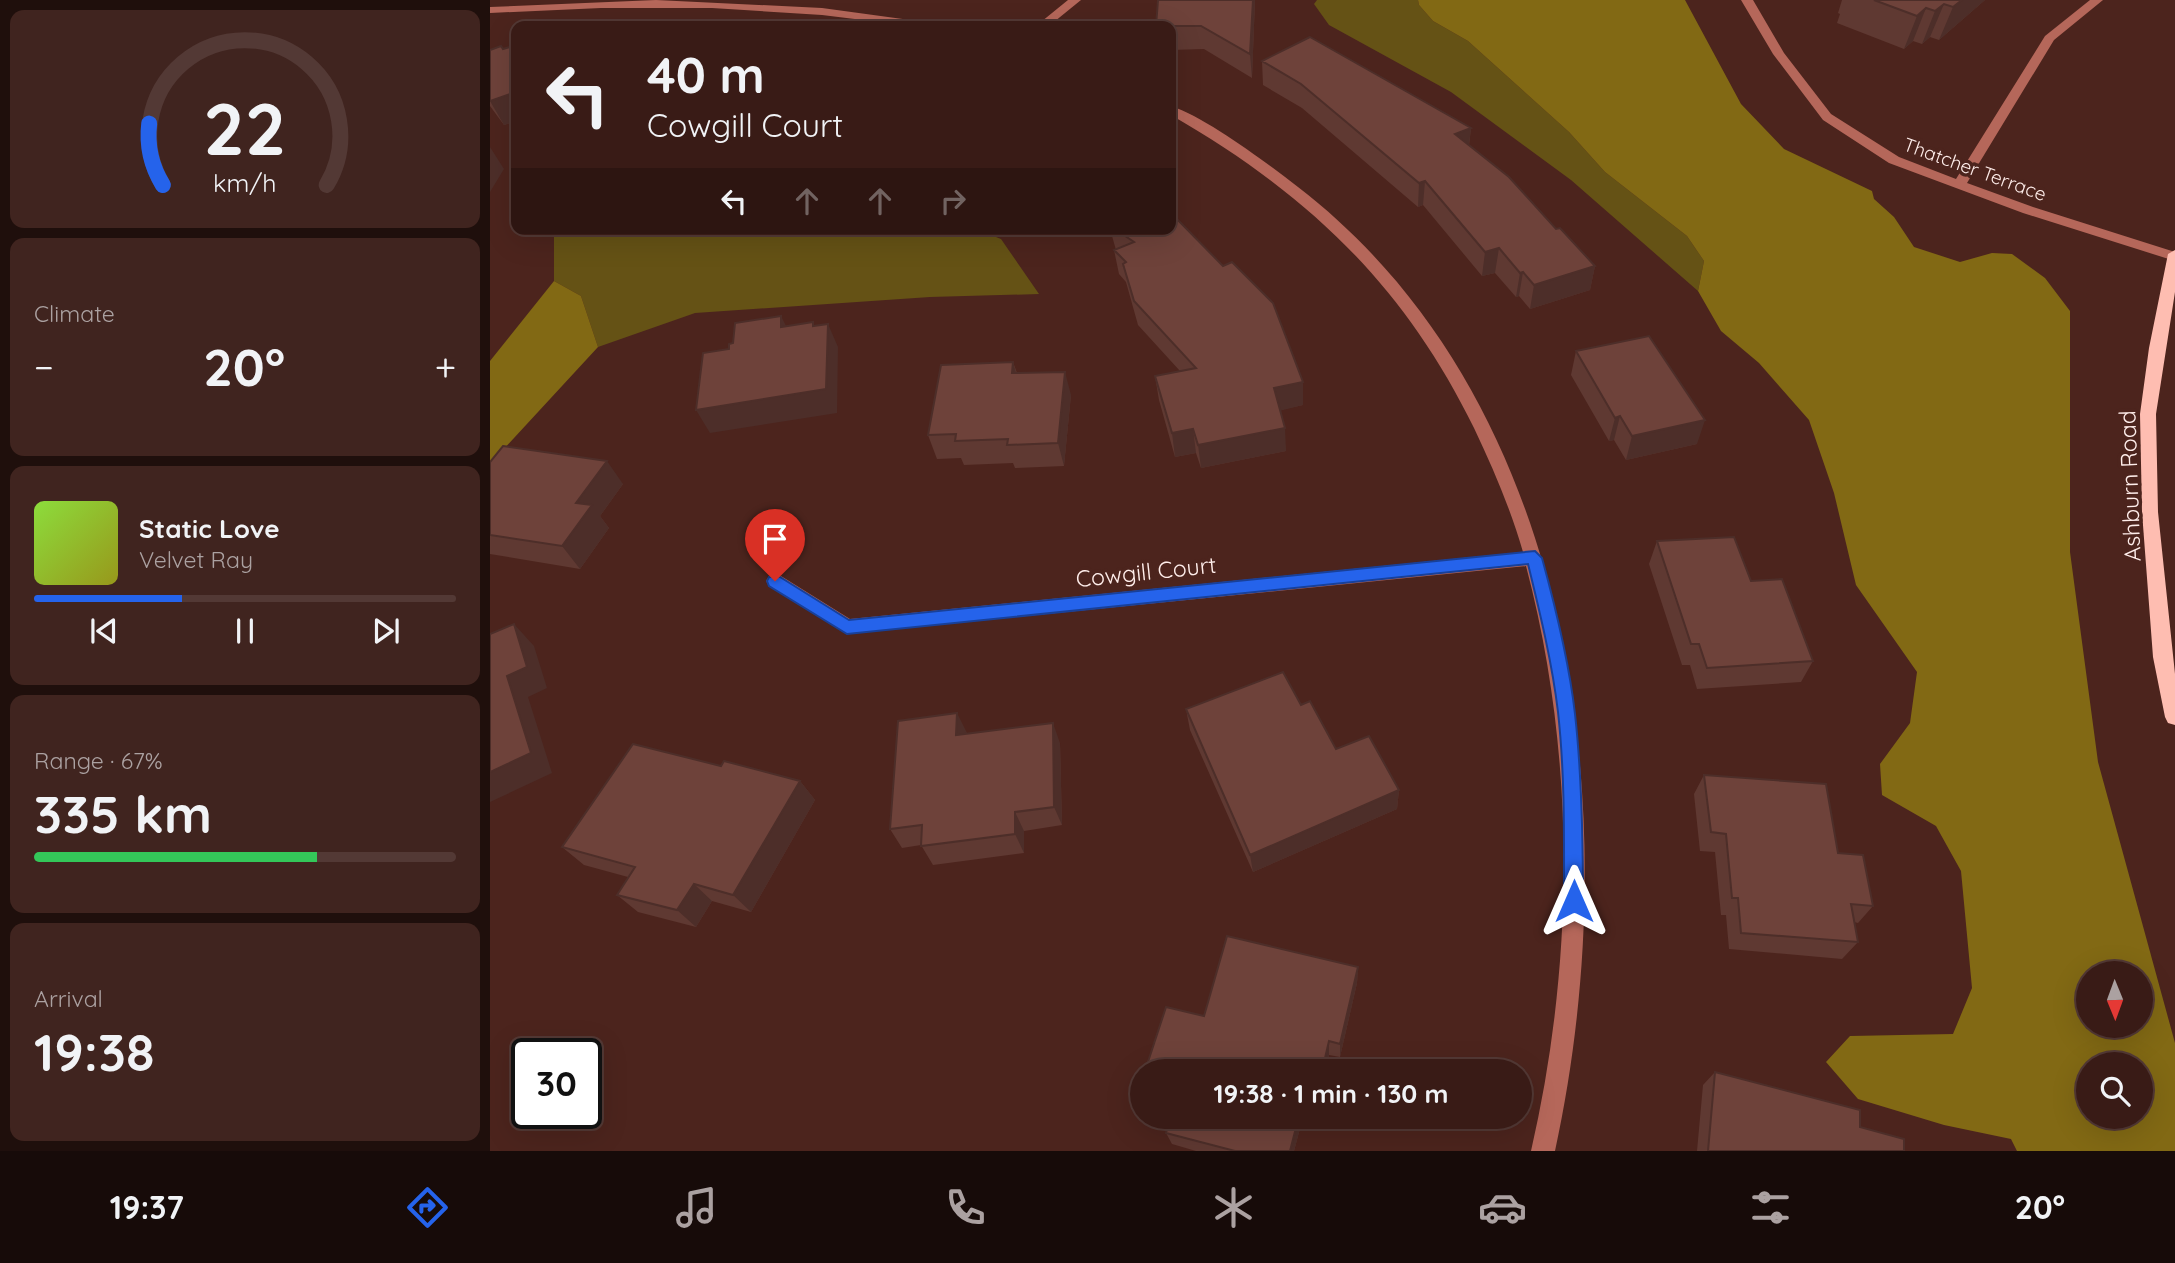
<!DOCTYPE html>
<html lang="en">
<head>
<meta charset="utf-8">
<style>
  body { margin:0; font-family:Quicksand,sans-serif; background:#40241f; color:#f1f3f6; height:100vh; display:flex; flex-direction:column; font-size:26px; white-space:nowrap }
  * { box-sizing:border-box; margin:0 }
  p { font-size:23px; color:#aba1a1 }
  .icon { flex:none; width:38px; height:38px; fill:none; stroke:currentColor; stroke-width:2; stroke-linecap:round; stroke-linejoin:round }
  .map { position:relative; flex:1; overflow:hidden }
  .sheet { display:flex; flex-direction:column; gap:10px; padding:10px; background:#1f0f0c; width:490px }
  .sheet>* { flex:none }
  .hud { position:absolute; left:21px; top:21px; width:665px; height:214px; border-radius:14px; box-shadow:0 7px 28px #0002,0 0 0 2px #533935; background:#391b16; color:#f1f3f6; overflow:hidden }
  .needle { width:46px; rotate:179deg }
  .fabs { position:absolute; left:1586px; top:961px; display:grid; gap:14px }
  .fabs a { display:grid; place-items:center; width:77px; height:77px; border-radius:50%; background:#391b16; box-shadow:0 7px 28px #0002,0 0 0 2px #533935; font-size:35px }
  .speed { position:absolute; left:21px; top:1038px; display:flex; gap:14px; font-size:35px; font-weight:700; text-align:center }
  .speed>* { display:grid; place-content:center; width:91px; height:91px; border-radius:50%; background:#391b16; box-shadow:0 7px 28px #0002,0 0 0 2px #533935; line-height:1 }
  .speed .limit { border:4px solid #111; border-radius:10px; background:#fff; color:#111 }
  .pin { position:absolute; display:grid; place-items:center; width:60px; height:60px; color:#fff; margin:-72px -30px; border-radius:50% 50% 50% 0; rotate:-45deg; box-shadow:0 0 7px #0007 }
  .pin .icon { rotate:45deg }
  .me { position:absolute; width:77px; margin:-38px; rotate:0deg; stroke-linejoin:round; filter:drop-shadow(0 0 5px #0008) }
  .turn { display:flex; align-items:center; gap:24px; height:147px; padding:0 21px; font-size:32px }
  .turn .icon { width:91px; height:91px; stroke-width:2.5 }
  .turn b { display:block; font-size:49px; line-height:60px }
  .lanes { display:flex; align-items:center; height:66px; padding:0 21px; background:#0003; justify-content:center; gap:35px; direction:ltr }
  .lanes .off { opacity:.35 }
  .big { font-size:52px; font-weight:700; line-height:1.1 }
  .sheet .tile { flex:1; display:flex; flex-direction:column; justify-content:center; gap:10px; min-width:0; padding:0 24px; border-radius:14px; background:#40241f }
  .sheet .dial { align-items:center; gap:0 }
  .dial svg { height:182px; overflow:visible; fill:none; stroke:#533935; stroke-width:7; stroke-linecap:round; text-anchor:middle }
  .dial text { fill:#f1f3f6; stroke:none }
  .song { display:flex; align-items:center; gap:21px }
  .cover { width:84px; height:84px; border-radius:10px; background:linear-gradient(135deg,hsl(90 70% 55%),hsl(60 70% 35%)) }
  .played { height:7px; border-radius:4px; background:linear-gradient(90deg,#2563eb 35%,#533935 35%) }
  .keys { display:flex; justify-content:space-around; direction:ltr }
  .heat { display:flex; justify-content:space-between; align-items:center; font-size:38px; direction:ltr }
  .charge { height:10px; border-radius:5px; background:linear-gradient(90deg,#34c759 67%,#533935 0) }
  .trip { position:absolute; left:640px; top:1059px; width:402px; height:70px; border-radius:35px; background:#391b16; box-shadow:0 7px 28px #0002,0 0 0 2px #533935; font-weight:700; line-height:70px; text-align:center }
  .tabs { display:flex; height:112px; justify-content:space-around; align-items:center; background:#170b09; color:#aba1a1 }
  .tabs .icon { width:49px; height:49px }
  .tabs .selected { color:#2563eb }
  .tabs b { font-size:32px; color:#f1f3f6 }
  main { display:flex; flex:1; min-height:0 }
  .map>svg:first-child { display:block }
</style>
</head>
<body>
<main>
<section class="sheet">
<div class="tile dial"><svg viewBox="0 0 100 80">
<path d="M14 69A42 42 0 1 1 86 69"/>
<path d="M14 69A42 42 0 0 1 8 42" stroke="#2563eb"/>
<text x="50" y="56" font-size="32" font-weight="700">22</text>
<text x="50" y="72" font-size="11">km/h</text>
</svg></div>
<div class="tile"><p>Climate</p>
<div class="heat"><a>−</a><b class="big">20°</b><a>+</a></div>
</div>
<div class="tile">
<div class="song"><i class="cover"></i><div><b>Static Love</b><p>Velvet Ray</p></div></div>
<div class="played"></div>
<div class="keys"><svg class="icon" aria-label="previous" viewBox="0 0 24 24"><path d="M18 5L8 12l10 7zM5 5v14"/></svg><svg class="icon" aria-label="pause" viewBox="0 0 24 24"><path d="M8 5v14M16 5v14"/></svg><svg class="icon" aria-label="next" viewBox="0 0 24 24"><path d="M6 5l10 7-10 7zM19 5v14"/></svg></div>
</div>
<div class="tile"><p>Range · 67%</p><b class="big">335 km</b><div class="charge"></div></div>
<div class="tile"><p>Arrival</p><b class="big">19:38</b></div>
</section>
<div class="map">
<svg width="1685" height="1151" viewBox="0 0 1685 1151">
  <rect width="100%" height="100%" fill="#4c241d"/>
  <path fill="#655215" d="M 827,0 L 928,0 L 929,5 L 943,21 L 978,41 L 1079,132 L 1115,172 L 1197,236 L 1214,261 L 1208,291 L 1081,180 L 961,92 L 839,25 L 824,4 Z
    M 486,229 L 511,239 L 549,294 L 440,297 L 205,313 L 108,347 L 91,296 L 64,281 L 64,229 Z"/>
  <path fill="#826914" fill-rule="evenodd" d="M 928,0 L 1195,0 L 1251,104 L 1294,149 L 1382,191 L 1384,199 L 1404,217 L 1424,247 L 1470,262 L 1502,253 L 1522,254 L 1555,278 L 1580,311 L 1580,552 L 1608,762 L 1685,1043 L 1685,1151 L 1527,1151 L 1521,1139 L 1454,1125 L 1368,1099 L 1336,1062 L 1360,1036 L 1463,1034 L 1482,988 L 1471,871 L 1446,826 L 1392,795 L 1390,764 L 1420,723 L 1427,672 L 1366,585 L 1344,493 L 1319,420 L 1269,363 L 1231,331 L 1208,291 L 1214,261 L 1197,236 L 1115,172 L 1079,132 L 978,41 L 943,21 L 929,5 ZM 1598,973 L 1650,973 L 1650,1026 L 1598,1026 ZM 1598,1064 L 1650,1064 L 1650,1116 L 1598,1116 Z
    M 64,281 L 91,296 L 108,347 L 0,464 L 0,361 Z"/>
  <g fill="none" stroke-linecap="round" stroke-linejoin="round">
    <path fill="#b5675a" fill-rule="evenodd" d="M 166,0 L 332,8 L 442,23 L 448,26 L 422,26 L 332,15 L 222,8 L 111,8 L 0,13 L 0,7 Z
      M 578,0 L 591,0 L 559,26 L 546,26 Z
      M 1251,0 L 1263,0 L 1294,53 L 1341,114 L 1409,157 L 1466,179 L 1555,36 L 1600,0 L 1613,0 L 1564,40 L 1477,183 L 1543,207 L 1685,252 L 1685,261 L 1533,213 L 1399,163 L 1333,120 L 1283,54 Z
      M 681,106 C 717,118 777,163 808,187 C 1091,405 1136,824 1065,1151 L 1041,1151 C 1085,960 1086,755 1036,566 L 357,634 L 279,586 L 276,581 L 279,576 L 291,576 L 360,619 L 1033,552 C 1021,510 1003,468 984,428 C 914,285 818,194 681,115 Z"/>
    <path fill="#febdb1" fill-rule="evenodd" d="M 1685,250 L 1685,292 L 1666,414 L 1668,512 L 1685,674 L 1685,725 L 1678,723 L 1675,717 L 1663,657 L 1652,512 L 1650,414 L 1659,348 L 1678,254 Z"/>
  </g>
  <path fill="#5f3932" d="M 668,0 L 765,0 L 762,78 L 714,49 L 681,50 L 681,26 Z
    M 1352,0 L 1495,0 L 1449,40 L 1440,37 L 1432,44 L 1423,41 L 1414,49 L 1347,23 L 1350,14 L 1348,13 Z
    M 26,45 L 26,121 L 14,125 L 0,106 L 0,50 L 13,49 Z
    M 772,61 L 981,128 L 979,146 L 1105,266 L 1100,290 L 1040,309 L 1029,296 L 1026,297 L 1005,273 L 992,276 L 933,205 L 928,207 L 812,108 L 773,85 Z
    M 620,229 L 681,229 L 813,382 L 813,405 L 790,410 L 796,451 L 711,468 L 706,453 L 685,457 L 669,400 L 665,376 L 690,371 L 648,325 L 636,282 L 629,274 L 624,250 L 626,250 Z
    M 1086,351 L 1207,444 L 1136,460 L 1124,440 L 1119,441 L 1081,375 Z
    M 523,362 L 527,373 L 581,395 L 574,466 L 525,468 L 523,463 L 474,465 L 471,458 L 447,459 L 438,435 Z
    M 0,462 L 133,484 L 110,516 L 119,528 L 90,569 L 0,554 Z
    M 1167,541 L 1261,581 L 1323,661 L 1311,682 L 1207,689 L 1200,665 L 1192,665 L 1159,564 Z
    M 811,705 L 846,749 L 909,790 L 907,809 L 763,872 L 700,730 L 696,709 Z
    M 477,733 L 477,734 L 570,743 L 572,825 L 534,831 L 534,853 L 443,865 L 431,845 L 412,848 L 400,829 Z
    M 231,766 L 310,781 L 325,800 L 261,912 L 222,901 L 206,927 L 148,912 L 127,895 L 138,877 L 94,865 L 72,847 Z
    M 1214,775 L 1348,853 L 1383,906 L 1368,923 L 1364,922 L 1368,942 L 1352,959 L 1239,949 L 1236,915 L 1231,915 L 1225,852 L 1210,851 L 1204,794 Z
    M 868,967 L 867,983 L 850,1057 L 839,1055 L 836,1071 L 655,1071 L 714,1016 Z
    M 1225,1072 L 1370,1127 L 1414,1151 L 1207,1151 L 1213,1085 Z
    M 681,1116 L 825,1116 L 823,1123 L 812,1121 L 804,1151 L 706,1151 L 682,1144 L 676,1133 Z"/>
  <path fill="#4d2e29" d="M 763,0 L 765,0 L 762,78 L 760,54 Z
    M 1472,0 L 1495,0 L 1449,40 L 1463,7 Z
    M 1454,4 L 1440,37 L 1432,44 L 1445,11 Z
    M 1436,8 L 1423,41 L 1414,49 L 1427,16 Z
    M 26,92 L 26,121 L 14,125 L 0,101 Z
    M 981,128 L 978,152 L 965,134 Z
    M 0,147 L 14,169 L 0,192 Z
    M 935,181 L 933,205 L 928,207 L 929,183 Z
    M 1009,248 L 1005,273 L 992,276 L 995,252 Z
    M 1105,266 L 1100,290 L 1040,309 L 1044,285 Z
    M 1033,272 L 1029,296 L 1026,297 L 1030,273 Z
    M 291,316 L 303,340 L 291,327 Z
    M 338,324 L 348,347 L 347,413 L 220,433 L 206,410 Z
    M 523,362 L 530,386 L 522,373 Z
    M 575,372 L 581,395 L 574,466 L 568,443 Z
    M 813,382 L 813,405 L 785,412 L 784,388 Z
    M 1130,416 L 1124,440 L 1119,441 L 1125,418 Z
    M 1215,420 L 1207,444 L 1136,460 L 1142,436 Z
    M 795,428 L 796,451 L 711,468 L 708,445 Z
    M 703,429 L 706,453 L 685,457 L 682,433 Z
    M 117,461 L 133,484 L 110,516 L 119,528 L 90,569 L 72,546 L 86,503 Z
    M 24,624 L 44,646 L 57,688 L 38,697 L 62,773 L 0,802 L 0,772 L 17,676 Z
    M 467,713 L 477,733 L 476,755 L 466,735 Z
    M 563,723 L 570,743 L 572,825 L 564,807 Z
    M 310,781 L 325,800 L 261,912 L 243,895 Z
    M 909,790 L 907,809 L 763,872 L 760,855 Z
    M 525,812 L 534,831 L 534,853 L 525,834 Z
    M 204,884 L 222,901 L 206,927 L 187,910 Z
    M 868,967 L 867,983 L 850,1057 L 850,1044 Z
    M 839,1041 L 839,1055 L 836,1071 L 832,1071 Z
    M 809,1116 L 811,1116 L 812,1121 L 804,1151 L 800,1151 Z"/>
  <path fill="#6e423a" stroke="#4d2e29" stroke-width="2" d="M 668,0 L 763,0 L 760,54 L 711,26 L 666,26 Z
    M 1384,0 L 1472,0 L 1463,7 L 1454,4 L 1445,11 L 1436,8 L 1427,16 Z
    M 820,37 L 981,128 L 965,134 L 1019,177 L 1066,229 L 1070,228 L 1105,266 L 1044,285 L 1033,272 L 1030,273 L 1009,248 L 995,252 L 935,181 L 929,183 L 811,84 L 772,61 Z
    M 26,45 L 26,92 L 0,101 L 0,50 L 11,46 L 13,49 Z
    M 681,213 L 733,266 L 742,262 L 783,303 L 813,382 L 784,388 L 795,428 L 708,445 L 703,429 L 682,433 L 665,376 L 706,368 L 644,301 L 633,264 L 636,262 L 624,250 L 644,242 L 625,229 L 681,229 Z
    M 291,316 L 291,327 L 323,322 L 323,326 L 338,324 L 336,389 L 206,410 L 213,353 L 239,349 L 239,344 L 243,343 L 245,323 Z
    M 1159,336 L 1215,420 L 1142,436 L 1130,416 L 1125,418 L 1086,351 Z
    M 523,362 L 522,373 L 575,372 L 568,443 L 517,445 L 518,439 L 465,441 L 466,434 L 438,435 L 451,365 Z
    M 13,446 L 117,461 L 86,503 L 102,505 L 72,546 L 0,535 L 0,462 Z
    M 1244,537 L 1261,581 L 1292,579 L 1323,661 L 1217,668 L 1209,644 L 1201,644 L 1167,541 Z
    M 24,624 L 37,667 L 17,676 L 41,753 L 0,772 L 0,634 Z
    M 793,672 L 811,705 L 820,701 L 846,749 L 879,736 L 909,790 L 760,855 L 696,709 Z
    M 467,713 L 466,735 L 563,723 L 564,807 L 525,812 L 525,834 L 431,846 L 432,825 L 400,829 L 408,721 Z
    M 143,744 L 231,766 L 234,761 L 310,781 L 243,895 L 204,884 L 187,910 L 127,895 L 145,867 L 72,847 Z
    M 1214,775 L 1336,784 L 1348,853 L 1373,855 L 1383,906 L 1361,904 L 1368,942 L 1251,933 L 1248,898 L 1242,898 L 1236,834 L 1221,832 Z
    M 737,936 L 868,967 L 850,1044 L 839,1041 L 832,1071 L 655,1071 L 676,1007 L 714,1016 Z
    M 1225,1072 L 1370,1110 L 1370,1127 L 1414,1139 L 1414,1151 L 1218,1151 Z
    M 681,1116 L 809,1116 L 800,1151 L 745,1151 L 676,1133 Z"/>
  <path fill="#2563eb" stroke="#184099" stroke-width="2" d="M 1045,551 L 1052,558 C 1066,609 1079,661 1085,714 C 1092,776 1093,838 1093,901 L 1090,907 L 1084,910 L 1077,907 L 1074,901 C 1074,838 1075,775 1068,712 C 1062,662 1050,613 1038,564 L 357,634 L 279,586 L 277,581 L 279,577 L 290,577 L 359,620 Z"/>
  <g text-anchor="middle" stroke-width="7" stroke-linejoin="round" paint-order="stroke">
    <g font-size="19" fill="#ffeeeb" stroke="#4c241d">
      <text transform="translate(1485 169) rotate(20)" y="7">Thatcher Terrace</text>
    </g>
    <g font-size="23" fill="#ffeeeb" stroke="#4c241d">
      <text transform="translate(1640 486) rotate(-92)" y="8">Ashburn Road</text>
      <text transform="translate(656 572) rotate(-6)" y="8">Cowgill Court</text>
    </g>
  </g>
</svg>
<div class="fabs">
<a><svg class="needle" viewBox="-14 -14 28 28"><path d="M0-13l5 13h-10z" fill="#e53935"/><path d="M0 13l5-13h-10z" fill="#aba1a1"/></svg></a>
<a><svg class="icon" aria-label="search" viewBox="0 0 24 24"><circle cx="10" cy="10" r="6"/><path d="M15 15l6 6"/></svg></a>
</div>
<div class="speed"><div class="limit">30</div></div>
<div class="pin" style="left:285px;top:581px;background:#d93025"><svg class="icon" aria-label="arrive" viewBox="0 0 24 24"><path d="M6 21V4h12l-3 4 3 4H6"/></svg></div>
<svg class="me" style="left:1084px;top:901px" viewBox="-20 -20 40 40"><path d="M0-17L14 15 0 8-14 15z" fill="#2563eb" stroke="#fff" stroke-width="4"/></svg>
<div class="trip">19:38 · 1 min · 130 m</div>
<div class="hud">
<div class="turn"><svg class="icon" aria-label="left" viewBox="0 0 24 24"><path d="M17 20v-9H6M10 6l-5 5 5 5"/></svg><div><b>40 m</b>Cowgill Court</div></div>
<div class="lanes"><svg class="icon" aria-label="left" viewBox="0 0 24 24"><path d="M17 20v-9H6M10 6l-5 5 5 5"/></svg><svg class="icon off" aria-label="ahead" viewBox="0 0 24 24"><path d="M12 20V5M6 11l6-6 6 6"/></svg><svg class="icon off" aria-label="ahead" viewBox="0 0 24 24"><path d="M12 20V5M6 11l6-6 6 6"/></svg><svg class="icon off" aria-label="right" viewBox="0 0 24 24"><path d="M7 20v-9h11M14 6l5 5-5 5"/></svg></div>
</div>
</div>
</main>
<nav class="tabs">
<b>19:37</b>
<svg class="icon selected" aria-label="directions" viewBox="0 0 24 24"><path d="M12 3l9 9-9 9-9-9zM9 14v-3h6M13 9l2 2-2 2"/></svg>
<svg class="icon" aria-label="music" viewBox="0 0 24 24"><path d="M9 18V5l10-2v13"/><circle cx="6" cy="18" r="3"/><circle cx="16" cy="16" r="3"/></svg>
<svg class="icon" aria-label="phone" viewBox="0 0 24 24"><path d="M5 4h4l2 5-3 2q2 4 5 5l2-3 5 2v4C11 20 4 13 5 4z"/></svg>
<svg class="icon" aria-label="climate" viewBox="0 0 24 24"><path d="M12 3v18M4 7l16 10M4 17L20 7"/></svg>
<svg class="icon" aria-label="car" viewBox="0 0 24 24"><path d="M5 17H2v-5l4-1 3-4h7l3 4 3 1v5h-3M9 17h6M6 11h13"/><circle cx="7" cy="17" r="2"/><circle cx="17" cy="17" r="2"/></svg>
<svg class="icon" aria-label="filters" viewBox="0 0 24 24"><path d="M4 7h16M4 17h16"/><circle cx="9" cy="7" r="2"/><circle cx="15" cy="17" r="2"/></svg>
<b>20°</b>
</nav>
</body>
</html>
